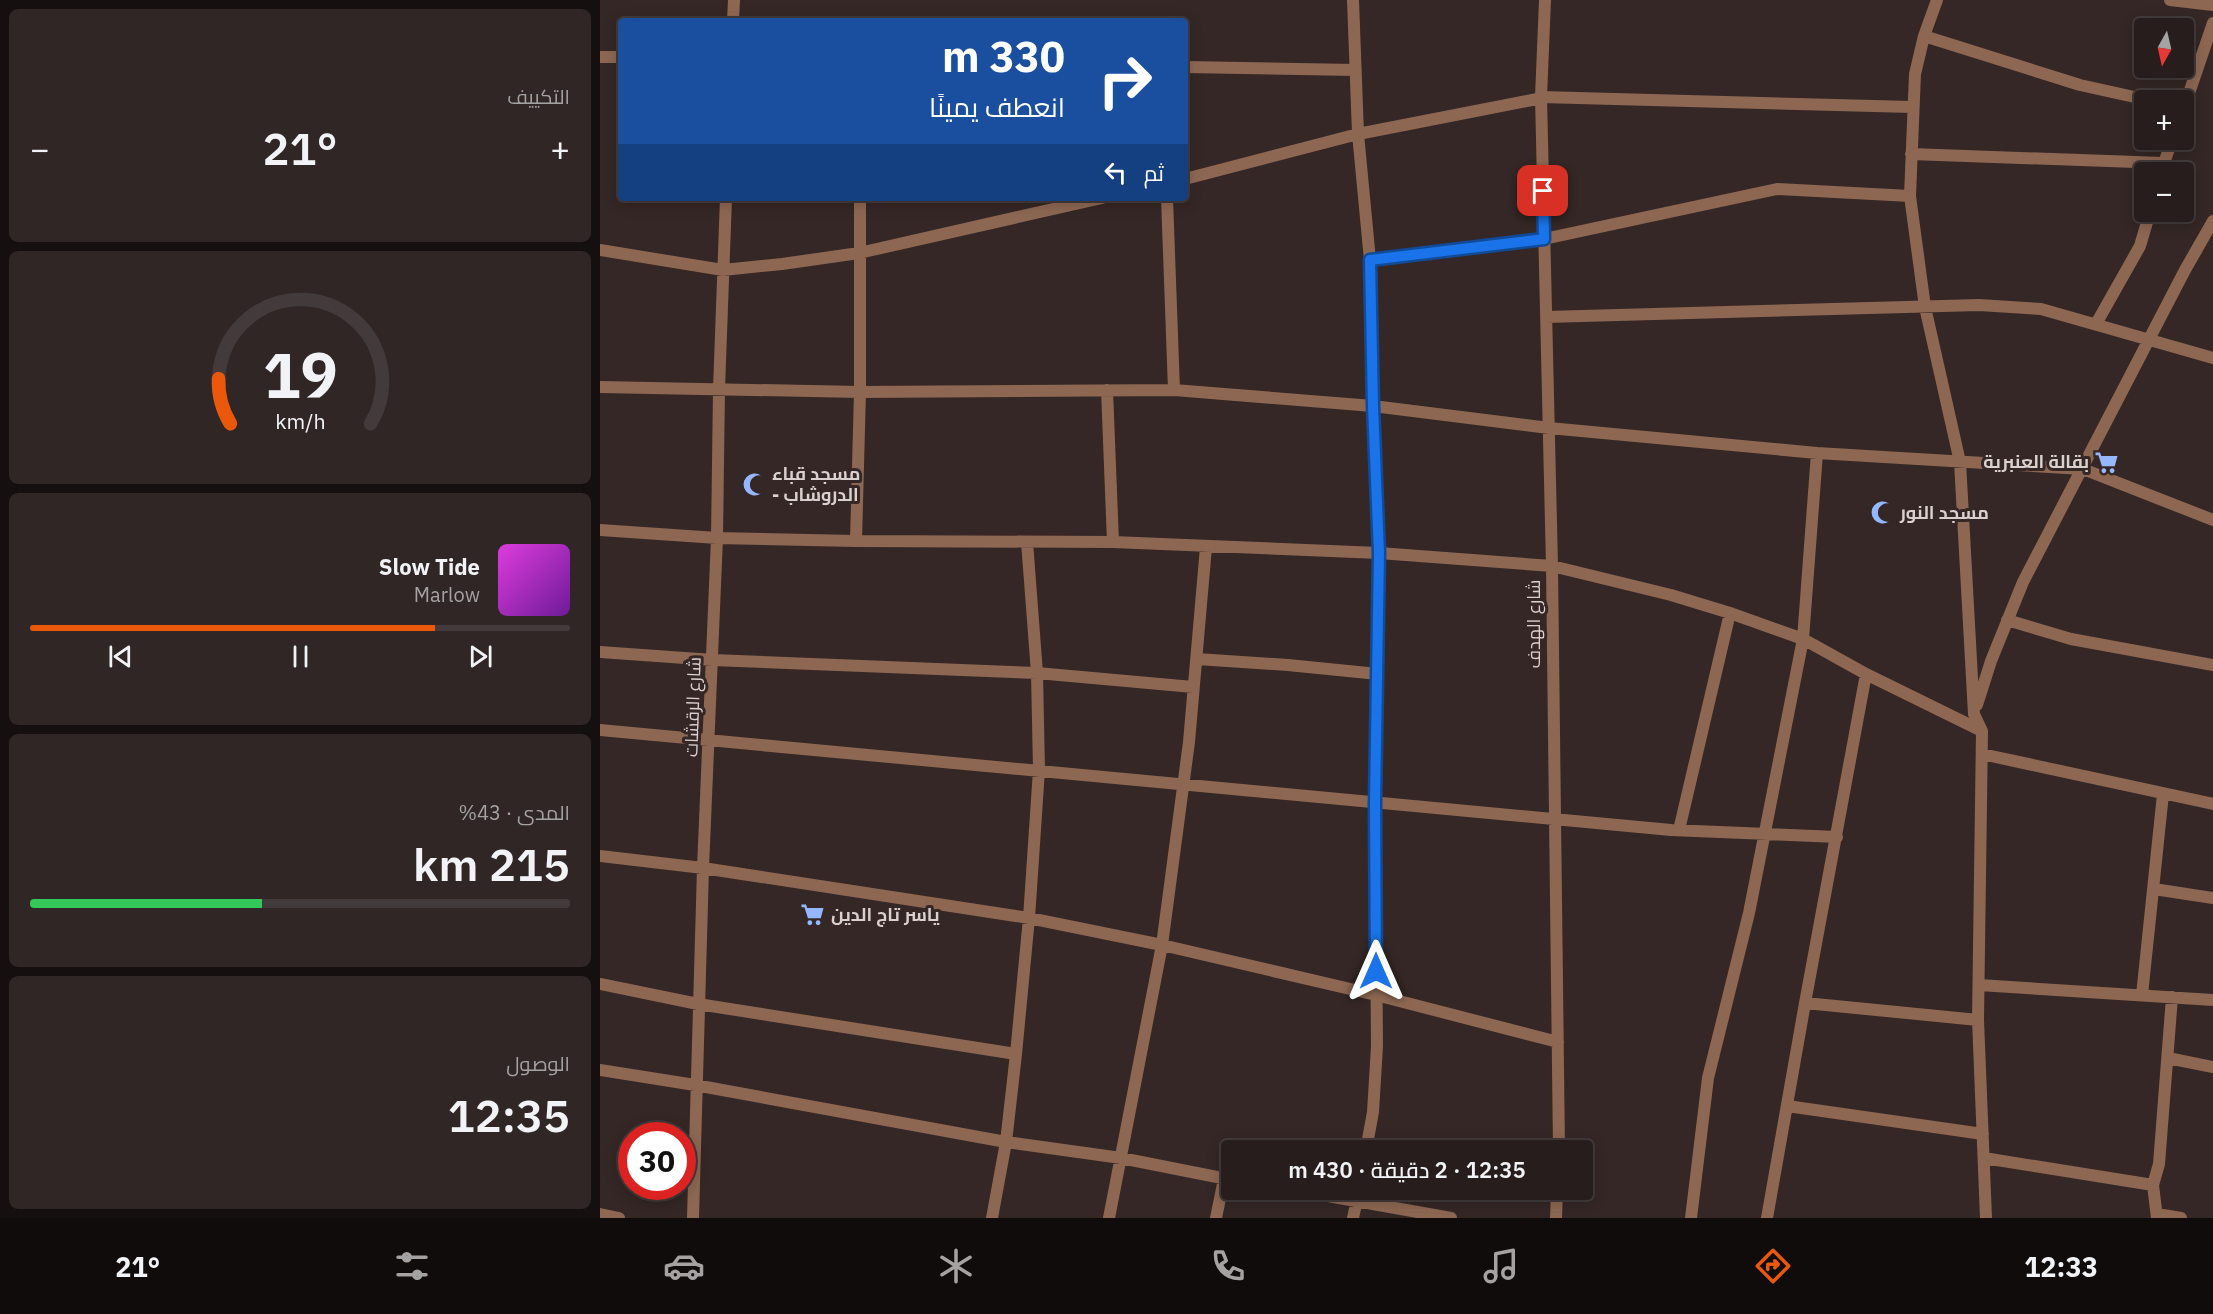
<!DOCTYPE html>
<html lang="ar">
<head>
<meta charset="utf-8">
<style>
  body { margin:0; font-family:"IBM Plex Sans",Cairo,sans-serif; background:#2f2625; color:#f1f3f6; direction:rtl; height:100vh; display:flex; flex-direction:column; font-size:22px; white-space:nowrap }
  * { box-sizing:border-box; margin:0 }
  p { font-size:20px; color:#a4a2a3 }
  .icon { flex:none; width:33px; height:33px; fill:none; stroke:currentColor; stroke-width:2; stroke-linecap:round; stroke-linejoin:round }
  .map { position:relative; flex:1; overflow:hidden; direction:ltr }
  .panel { display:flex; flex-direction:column; gap:9px; padding:9px; background:#15100f; width:600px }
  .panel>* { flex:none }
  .hud { position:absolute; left:18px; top:18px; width:570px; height:183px; border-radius:6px; box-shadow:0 3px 15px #0003,0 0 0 2px #433b3b; direction:rtl; background:#1a4fa0; color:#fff; overflow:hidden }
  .needle { width:39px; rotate:188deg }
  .tools { position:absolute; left:1534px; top:18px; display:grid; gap:12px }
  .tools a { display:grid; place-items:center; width:60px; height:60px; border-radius:6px; background:#271d1c; box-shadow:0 3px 15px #0003,0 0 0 2px #433b3b; font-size:30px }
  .speed { position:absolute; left:18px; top:1122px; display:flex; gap:12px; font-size:30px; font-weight:700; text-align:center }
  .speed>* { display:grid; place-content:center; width:78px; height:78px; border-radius:50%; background:#271d1c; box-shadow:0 3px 15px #0003,0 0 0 2px #433b3b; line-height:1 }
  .speed .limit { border:9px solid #d22; background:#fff; color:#111 }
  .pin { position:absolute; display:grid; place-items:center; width:51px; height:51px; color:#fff; margin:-26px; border-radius:12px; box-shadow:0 3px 9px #0006 }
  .me { position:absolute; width:66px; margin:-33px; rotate:0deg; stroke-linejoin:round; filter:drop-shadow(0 0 4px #0008) }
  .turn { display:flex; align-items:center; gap:21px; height:126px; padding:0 24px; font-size:27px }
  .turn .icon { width:78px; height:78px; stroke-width:2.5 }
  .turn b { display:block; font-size:42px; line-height:51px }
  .then { display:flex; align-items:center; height:57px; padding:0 24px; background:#0003; gap:12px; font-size:22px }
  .big { font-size:45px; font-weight:600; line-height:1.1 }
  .panel .tile { flex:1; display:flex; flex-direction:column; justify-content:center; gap:9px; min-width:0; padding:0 21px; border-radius:9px; background:#2f2625 }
  .panel .dial { align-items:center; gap:0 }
  .dial svg { height:156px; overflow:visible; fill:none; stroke:#433b3b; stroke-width:7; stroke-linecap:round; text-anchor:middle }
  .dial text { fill:#f1f3f6; stroke:none }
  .song { display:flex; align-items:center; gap:18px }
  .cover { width:72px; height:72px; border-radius:9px; background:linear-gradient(135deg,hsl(300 70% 55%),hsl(280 70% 35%)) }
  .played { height:6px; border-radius:3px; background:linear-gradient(90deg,#ea580c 75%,#433b3b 75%) }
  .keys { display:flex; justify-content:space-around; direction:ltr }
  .heat { display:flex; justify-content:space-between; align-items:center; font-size:33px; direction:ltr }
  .charge { height:9px; border-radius:4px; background:linear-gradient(90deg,#34c759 43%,#433b3b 0) }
  .trip { position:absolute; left:621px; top:1140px; width:372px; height:60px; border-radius:6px; background:#271d1c; box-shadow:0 3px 15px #0003,0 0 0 2px #433b3b; font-weight:600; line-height:60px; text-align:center; direction:rtl }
  .menu { display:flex; height:96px; justify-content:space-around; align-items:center; background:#100c0b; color:#a4a2a3 }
  .menu .icon { width:42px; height:42px }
  .menu .on { color:#ea580c }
  .menu b { font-size:27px; color:#f1f3f6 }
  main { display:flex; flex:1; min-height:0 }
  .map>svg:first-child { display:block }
</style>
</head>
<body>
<main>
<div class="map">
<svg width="1613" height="1218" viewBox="0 0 1613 1218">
  <rect width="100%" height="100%" fill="#342725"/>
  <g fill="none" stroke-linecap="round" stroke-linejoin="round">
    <path stroke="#8d6752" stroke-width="12" d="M 753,0 L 758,134 L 770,260 L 773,406 L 779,553 L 775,803 L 777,1046 L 773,1112 L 766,1150
      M 945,0 L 941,97 L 952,566 L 959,1150
      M 1337,0 L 1324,36 L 1315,74 L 1310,196 L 1325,307 L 1360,462 L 1374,714 L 1382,731 L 1378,1020 L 1386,1218
      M 1570,0 L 1613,5
      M 133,21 L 134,0
      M 1324,36 L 1480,85 L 1548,100
      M 0,57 L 21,57
      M 585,67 L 755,70
      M 1584,108 L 1613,23
      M 1311,154 L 1563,163
      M 1561,172 L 1572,140
      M 585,179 L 758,134 L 937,99 L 941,97 L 1312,107
      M 567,198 L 574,390
      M 0,250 L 123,270 L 182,264 L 259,253 L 502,198
      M 770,260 L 944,239 L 1177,189 L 1310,196
      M 946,317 L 1379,305 L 1441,309 L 1613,358
      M 1496,324 L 1540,246 L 1550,212
      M 0,387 L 260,392 L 574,390 L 773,406 L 949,428 L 1217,453 L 1483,469 L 1613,520
      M 507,390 L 513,542
      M 0,530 L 117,538 L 256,541 L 513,542 L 779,553 L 952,566 L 1071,595 L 1130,613 L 1203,639 L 1266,674 L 1382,731
      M 256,541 L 260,392 L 260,198
      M 1407,620 L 1471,639 L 1613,665
      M 0,652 L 113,660 L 437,673 L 593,687
      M 597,659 L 688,665 L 778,674
      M 1377,705 L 1391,661 L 1423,582 L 1585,270 L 1613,221
      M 0,730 L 1071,830 L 1237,837
      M 1382,754 L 1613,804
      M 1079,830 L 1130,613
      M 0,856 L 103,868 L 429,918 L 562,945 L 776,995 L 958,1042
      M 1554,889 L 1613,898
      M 0,984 L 98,1004 L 416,1054
      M 1379,985 L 1613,1000
      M 1542,995 L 1563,794
      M 1205,1003 L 1378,1020
      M 1568,1058 L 1613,1067
      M 0,1070 L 95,1085 L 406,1142 L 521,1158 L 632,1180
      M 1187,1106 L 1383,1134
      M 1384,1158 L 1553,1185
      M 694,1190 L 851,1218
      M 0,1214 L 19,1218
      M 1557,1214 L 1581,1218
      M 93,1218 L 103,868 L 117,538 L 119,389 L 126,198
      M 392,1218 L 406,1142 L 416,1054 L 429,918 L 439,770 L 437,673 L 427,542
      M 509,1218 L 562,945 L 589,742 L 606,547
      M 616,1218 L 624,1179
      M 753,1218 L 759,1190
      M 956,1218 L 957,1190
      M 1091,1218 L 1108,1078 L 1149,913 L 1203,639 L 1217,453
      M 1167,1218 L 1205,1003 L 1266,674
      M 1557,1218 L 1553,1185 L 1559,1164 L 1572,997"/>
  </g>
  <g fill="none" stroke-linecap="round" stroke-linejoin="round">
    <defs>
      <path id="route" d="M 776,971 L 775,803 L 779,553 L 773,406 L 770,260 L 944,239 L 943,191"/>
    </defs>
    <use href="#route" stroke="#114b97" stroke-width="15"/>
    <use href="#route" stroke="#1a73e8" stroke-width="10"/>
  </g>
  <defs>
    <symbol id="supermarket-bare" viewBox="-9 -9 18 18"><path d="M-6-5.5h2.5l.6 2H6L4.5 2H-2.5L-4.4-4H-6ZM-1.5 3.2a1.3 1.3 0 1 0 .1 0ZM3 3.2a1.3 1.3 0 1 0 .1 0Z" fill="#95b7fd" stroke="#342725" stroke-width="2.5" paint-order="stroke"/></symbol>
    <symbol id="mosque-bare" viewBox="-9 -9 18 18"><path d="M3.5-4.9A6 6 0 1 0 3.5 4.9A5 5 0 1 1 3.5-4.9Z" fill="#95b7fd" stroke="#342725" stroke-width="2.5" paint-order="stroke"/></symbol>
  </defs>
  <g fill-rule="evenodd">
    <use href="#supermarket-bare" x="1490" y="446" width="33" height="33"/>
    <use href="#mosque-bare" x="138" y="468" width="33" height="33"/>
    <use href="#mosque-bare" x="1266" y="496" width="33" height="33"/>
    <use href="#supermarket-bare" x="196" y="898" width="33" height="33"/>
  </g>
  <g text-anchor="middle" stroke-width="6" stroke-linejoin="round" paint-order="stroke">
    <g font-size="18" font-weight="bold" fill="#d9d0cf" stroke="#342725" text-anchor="start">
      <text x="1489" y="468" text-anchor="end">بقالة العنبرية</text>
      <text x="172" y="480">مسجد قباء<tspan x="172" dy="21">- الدروشاب</tspan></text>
      <text x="1300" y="519">مسجد النور</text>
      <text x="231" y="921">ياسر تاج الدين</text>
    </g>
    <g font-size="18" fill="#d9d0cf" stroke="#342725">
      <text transform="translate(934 624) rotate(-90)" y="6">شارع الهدف</text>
      <text transform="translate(93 707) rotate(-88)" y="6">شارع الرقشات</text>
    </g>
  </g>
</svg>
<div class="tools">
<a><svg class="needle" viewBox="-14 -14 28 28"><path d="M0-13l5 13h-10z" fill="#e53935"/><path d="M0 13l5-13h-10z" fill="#a4a2a3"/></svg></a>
<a>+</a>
<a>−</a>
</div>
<div class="speed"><div class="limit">30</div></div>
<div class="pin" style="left:943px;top:191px;background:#d93025"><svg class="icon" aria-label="arrive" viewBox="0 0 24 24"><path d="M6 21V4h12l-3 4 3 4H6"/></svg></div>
<svg class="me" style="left:776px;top:971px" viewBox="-20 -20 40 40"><path d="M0-17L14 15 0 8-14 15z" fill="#1a73e8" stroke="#fff" stroke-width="4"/></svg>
<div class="trip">12:35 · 2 دقيقة · 430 m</div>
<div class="hud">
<div class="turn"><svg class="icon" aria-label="right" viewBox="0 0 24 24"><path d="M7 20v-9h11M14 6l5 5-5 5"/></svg><div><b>330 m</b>انعطف يمينًا</div></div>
<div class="then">ثم<svg class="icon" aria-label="left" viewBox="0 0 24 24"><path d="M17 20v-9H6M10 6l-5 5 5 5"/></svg></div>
</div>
</div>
<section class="panel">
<div class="tile"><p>التكييف</p>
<div class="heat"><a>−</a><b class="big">21°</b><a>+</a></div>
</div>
<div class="tile dial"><svg viewBox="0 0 100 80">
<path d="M14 69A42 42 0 1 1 86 69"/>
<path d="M14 69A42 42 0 0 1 8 46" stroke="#ea580c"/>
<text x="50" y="56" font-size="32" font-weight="700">19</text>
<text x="50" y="72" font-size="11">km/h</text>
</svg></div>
<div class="tile">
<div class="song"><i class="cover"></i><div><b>Slow Tide</b><p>Marlow</p></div></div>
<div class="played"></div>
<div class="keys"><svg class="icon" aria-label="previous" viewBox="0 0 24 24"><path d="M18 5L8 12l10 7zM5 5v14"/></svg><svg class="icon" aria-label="pause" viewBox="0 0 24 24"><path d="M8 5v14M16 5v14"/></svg><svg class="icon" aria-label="next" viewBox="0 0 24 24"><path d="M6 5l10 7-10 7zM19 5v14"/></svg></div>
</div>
<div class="tile"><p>المدى · 43%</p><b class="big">215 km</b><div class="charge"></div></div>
<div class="tile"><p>الوصول</p><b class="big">12:35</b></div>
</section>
</main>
<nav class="menu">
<b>12:33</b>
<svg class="icon on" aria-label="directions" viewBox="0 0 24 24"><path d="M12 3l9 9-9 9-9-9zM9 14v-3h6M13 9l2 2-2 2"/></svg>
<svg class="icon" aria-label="music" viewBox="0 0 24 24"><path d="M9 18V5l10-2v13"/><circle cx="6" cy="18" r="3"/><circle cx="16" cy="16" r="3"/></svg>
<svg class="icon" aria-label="phone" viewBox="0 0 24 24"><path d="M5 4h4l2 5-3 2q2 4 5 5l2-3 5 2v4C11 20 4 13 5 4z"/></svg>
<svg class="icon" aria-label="climate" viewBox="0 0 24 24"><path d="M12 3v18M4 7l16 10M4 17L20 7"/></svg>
<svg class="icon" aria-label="car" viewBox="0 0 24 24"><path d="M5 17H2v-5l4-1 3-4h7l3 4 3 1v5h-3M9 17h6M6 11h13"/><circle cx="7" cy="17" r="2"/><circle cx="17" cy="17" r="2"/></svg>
<svg class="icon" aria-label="filters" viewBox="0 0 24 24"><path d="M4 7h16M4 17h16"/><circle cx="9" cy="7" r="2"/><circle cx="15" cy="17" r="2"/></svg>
<b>21°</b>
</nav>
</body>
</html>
